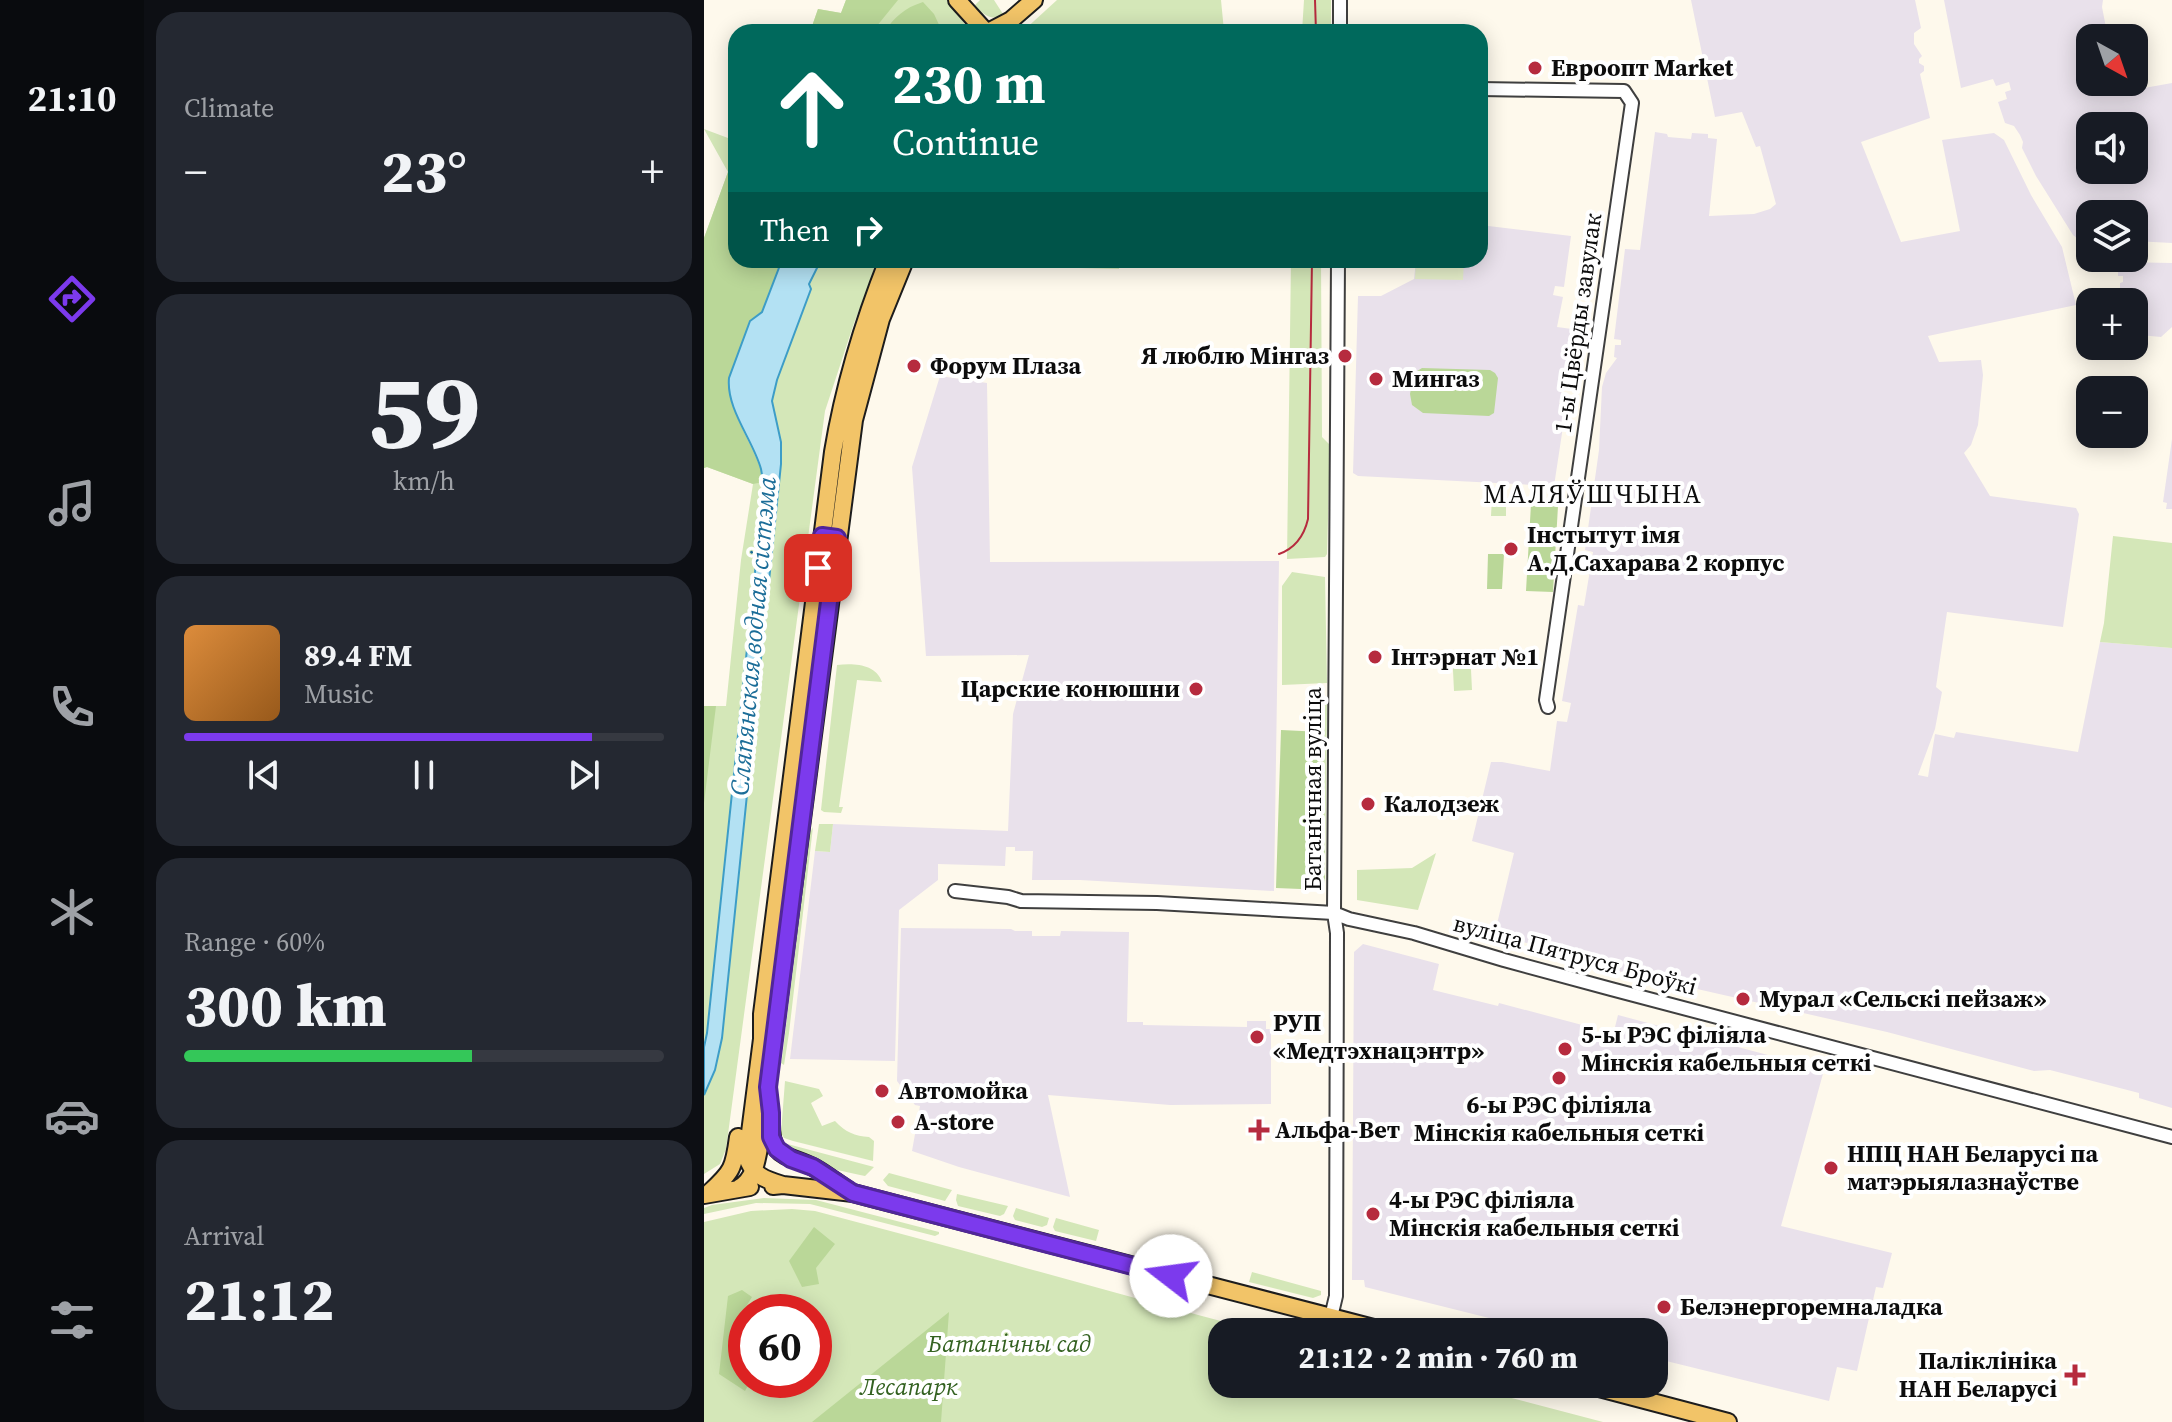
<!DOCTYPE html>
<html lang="en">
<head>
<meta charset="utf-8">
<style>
  body { margin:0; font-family:"Source Serif 4",serif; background:#242831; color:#f1f3f6; height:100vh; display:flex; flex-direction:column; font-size:30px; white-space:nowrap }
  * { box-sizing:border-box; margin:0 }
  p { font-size:26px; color:#9ea1a6 }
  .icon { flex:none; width:44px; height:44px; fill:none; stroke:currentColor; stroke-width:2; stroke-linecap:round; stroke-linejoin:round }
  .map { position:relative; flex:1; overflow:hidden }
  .side { display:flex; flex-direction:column; gap:12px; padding:12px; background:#0d0f14; width:560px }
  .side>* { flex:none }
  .banner { position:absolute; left:24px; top:24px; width:760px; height:244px; border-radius:24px; box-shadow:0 4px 20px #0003; background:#00695c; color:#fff; overflow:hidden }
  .needle { width:52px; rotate:140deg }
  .fabs { position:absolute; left:1372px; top:24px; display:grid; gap:16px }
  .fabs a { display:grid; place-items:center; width:72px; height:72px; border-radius:16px; background:#171b24; box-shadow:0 4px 20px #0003; font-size:40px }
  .speed { position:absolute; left:24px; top:1294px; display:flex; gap:16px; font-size:40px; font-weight:700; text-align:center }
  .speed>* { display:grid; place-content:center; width:104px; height:104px; border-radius:50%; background:#171b24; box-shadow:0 4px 20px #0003; line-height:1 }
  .speed .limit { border:12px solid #d22; background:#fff; color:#111 }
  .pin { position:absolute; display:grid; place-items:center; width:68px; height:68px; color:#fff; margin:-34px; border-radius:16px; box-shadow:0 4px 12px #0006 }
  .me { position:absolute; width:88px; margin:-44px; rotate:285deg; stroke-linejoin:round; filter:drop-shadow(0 0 6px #0008) }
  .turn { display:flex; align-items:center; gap:28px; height:168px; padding:0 32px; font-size:36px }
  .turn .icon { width:104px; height:104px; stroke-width:2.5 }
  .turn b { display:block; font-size:56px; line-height:68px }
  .then { display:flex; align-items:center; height:76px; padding:0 32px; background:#0003; gap:16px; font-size:30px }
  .big { font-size:60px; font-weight:800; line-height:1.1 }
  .side .tile { flex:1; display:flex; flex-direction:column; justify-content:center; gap:12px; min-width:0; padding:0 28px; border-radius:24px; background:#242831 }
  .side .dial { align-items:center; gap:0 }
  .dial b { font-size:104px; line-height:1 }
  .song { display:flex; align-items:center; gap:24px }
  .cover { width:96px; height:96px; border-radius:12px; background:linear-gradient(135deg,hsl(30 70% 55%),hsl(30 70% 35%)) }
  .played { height:8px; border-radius:4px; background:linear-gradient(90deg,#7c3aed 85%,#363941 85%) }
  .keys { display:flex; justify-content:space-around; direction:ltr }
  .heat { display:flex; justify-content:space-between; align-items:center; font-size:44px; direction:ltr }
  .charge { height:12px; border-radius:6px; background:linear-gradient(90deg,#34c759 60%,#363941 0) }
  .trip { position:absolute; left:504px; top:1318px; width:460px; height:80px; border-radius:24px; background:#171b24; box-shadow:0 4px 20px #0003; font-weight:800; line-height:80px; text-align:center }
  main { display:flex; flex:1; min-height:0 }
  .tab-bar { display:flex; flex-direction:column; width:144px; justify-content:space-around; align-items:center; background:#090b0e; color:#9ea1a6 }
  .tab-bar .icon { width:56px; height:56px }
  .tab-bar .current { color:#7c3aed }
  .tab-bar b { font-size:36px; color:#f1f3f6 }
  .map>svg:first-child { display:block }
</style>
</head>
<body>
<main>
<nav class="tab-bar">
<b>21:10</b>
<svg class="icon current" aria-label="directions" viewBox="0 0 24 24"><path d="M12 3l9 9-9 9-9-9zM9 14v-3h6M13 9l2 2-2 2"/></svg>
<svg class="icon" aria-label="music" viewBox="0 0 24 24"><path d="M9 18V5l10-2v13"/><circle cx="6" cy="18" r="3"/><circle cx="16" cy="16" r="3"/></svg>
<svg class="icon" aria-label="phone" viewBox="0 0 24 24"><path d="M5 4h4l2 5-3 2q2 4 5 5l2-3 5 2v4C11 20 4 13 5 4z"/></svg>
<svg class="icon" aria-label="climate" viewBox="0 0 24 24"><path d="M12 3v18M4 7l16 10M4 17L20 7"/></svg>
<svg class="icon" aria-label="car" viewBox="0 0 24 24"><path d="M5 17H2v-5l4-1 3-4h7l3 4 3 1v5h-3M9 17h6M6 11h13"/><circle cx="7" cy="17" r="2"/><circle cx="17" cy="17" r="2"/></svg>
<svg class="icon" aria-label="filters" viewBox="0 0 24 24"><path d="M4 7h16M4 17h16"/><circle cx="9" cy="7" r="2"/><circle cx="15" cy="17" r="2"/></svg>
</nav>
<section class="side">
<div class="tile"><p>Climate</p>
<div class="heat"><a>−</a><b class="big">23°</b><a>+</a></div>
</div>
<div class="tile dial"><b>59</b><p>km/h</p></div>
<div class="tile">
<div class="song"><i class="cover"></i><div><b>89.4 FM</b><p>Music</p></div></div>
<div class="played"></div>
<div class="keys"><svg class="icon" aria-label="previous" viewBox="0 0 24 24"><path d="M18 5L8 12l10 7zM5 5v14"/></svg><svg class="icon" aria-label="pause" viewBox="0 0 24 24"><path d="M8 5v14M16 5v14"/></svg><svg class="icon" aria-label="next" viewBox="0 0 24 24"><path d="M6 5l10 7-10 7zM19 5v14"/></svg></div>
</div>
<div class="tile"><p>Range · 60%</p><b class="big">300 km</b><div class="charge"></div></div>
<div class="tile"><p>Arrival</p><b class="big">21:12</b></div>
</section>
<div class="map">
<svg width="1468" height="1422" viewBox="0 0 1468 1422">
  <rect width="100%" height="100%" fill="#fef9ec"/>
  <path fill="#e9e1eb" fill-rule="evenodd" d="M 987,0 L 1211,0 L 1217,28 L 1210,33 L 1210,44 L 1218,56 L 1215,59 L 1215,63 L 1220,66 L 1220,71 L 1216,74 L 1226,118 L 1157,142 L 1197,242 L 1256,231 L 1238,140 L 1290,133 L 1300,140 L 1327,195 L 1358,247 L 1372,305 L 1224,336 L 1235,362 L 1277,360 L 1279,375 L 1274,425 L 1267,445 L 1260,453 L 1286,496 L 1372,508 L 1375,514 L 1359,627 L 1243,612 L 1232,687 L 1238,692 L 1231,729 L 1214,775 L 1224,777 L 1231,734 L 1250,738 L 1252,732 L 1374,752 L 1396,642 L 1468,648 L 1468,1108 L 1435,1098 L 1435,1093 L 1346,1070 L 1330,1071 L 1183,1032 L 887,965 L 883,959 L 785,933 L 788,923 L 793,924 L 810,853 L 768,841 L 787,762 L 798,762 L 846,771 L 853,721 L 863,722 L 867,703 L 858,701 L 874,605 L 880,606 L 889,552 L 881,550 L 895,450 L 898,387 L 902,373 L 913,358 L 910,357 L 911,345 L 917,345 L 917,340 L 910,339 L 921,249 L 936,250 L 951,132 L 963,134 L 964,137 L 987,139 L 988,133 L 1004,134 L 1004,138 L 1013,139 L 1005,216 L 1050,214 L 1066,209 L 1072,204 L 1056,146 L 1052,147 L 1038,112 L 1011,117 Z
    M 1240,0 L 1399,0 L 1398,7 L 1404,38 L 1386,38 L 1386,52 L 1380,54 L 1385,82 L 1415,82 L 1418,92 L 1468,83 L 1468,243 L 1430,241 L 1430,214 L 1386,214 L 1386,240 L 1374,239 L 1369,235 L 1332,176 L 1318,148 L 1319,142 L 1316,135 L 1310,126 L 1301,123 L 1294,102 L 1303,99 L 1301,92 L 1307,90 L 1305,82 L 1292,86 L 1289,79 L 1257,88 ZM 1386,126 L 1430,126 L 1430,170 L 1386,170 Z
    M 776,225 L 867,236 L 860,287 L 851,286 L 849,295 L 859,297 L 853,327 L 868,329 L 855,407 L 862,407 L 850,486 L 654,476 L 649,473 L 654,296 L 677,296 L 710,279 L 712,260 L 776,260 Z
    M 1414,262 L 1468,263 L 1468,327 L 1457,337 L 1436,335 L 1435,342 L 1430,342 L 1430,302 L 1416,302 L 1416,283 L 1419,282 L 1419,276 L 1414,276 Z
    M 236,376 L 283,383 L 286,562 L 575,561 L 570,891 L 376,880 L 328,880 L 329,851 L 311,851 L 311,847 L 302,847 L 301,866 L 234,864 L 234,880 L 195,910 L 191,1061 L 86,1059 L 111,851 L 126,852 L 129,824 L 304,831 L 309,714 L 325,655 L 222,656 L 208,467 Z
    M 1468,439 L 1468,509 L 1462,509 L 1463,503 L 1459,502 Z
    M 197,928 L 307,929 L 311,931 L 328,931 L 328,936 L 356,936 L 357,931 L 425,932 L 423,1022 L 439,1022 L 439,1025 L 543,1027 L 543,1021 L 562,1021 L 562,1029 L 567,1029 L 567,1104 L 466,1105 L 344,1095 L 366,1197 L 255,1167 L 208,1151 L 216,1106 L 211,1105 L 193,1081 Z
    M 659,944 L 735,964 L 729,990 L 794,1006 L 795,1003 L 882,1026 L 881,1034 L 908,1039 L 914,1015 L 1120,1070 L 1077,1226 L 1188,1253 L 1179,1288 L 1172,1287 L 1153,1371 L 1133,1367 L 1125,1401 L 950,1358 L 950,1332 L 864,1332 L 844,1324 L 841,1332 L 661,1287 L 660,1280 L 648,1280 L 650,952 Z"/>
  <path fill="#d4e7b8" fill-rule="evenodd" d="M 142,0 L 243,0 L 260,23 L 263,32 L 106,32 L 114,9 L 137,13 Z
    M 276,0 L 290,0 L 299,14 C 288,23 279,13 270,6 Z
    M 353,0 L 517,0 L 520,31 L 318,32 Z
    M 600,0 L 627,0 L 627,32 L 598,32 Z
    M 0,129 L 32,141 L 32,260 L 78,260 L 58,312 L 59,495 L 3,1033 L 0,1047 L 0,706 L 22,706 L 37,560 L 49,484 L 3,467 L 0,468 L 0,238 L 24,172 Z
    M 117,260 L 175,260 L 150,323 L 121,411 L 22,1149 L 16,1164 L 0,1174 L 0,1095 L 11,1070 L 18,1038 L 77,464 C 79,441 68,423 68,402 C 68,383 106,275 117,260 Z
    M 374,260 L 415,260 L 415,269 L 374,268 Z
    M 587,260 L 617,260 L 618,437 L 626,445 L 623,554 L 621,557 L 583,559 Z
    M 788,497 L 802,498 L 802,516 L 787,516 Z
    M 1409,536 L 1468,543 L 1468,648 L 1396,642 L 1400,623 Z
    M 588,572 L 621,577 L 623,683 L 578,685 L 578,586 Z
    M 766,649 L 768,690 L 750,691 L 748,650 Z
    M 133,665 C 150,663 172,664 178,682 L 153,680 L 135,807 L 139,807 L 137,813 L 120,812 L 117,810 Z
    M 605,698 L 623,700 L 621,890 L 616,891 L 602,733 Z
    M 115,824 L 129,824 L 126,852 L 111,851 Z
    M 109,827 L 85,1033 L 80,1065 L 77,1063 L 78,1059 L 105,835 Z
    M 732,853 L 714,910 L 653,900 L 653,870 L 708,868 Z
    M 81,1081 L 115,1089 L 119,1096 L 107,1103 L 118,1126 L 131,1121 C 141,1132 151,1136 165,1137 L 170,1141 L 169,1161 L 89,1141 L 80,1138 L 77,1133 Z
    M 76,1142 L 170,1167 L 161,1176 L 156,1175 L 106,1164 L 81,1153 Z
    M 185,1173 L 248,1190 L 241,1201 L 184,1186 L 179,1180 Z
    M 253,1194 L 304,1206 L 300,1214 L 296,1216 L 254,1206 L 252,1200 Z
    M 60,1198 L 112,1200 L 235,1232 L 235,1234 L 231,1236 L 106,1204 L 52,1203 L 0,1214 L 0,1208 L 8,1205 Z
    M 312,1208 L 345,1218 L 343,1225 L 338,1227 L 311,1220 L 309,1216 Z
    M 88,1209 L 111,1211 C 261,1250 409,1293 558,1332 L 518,1332 L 518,1384 L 754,1384 L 899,1422 L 0,1422 L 0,1222 L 47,1211 ZM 42,1312 L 110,1312 L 110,1380 L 42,1380 Z
    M 352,1218 L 395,1230 L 392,1241 L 351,1231 L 349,1227 Z
    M 456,1247 L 481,1253 L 477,1264 L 454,1257 Z
    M 548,1272 L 617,1291 L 617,1295 L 609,1298 L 545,1282 Z"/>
  <path fill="#bad798" d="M 142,0 L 194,0 L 168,32 L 106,32 L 114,9 L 137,13 Z
    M 219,2 L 230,14 L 237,29 L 235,32 L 180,32 C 191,17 200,8 219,2 Z
    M 32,165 L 32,260 L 78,260 L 58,312 L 25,378 C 22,408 49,444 58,473 L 59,482 L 49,484 L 3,467 L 0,468 L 0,238 L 24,172 Z
    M 718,368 L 786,370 L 791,373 L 794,378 L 790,413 L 785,416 L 719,413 L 708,405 L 706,394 L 710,373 Z
    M 827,504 L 854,506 L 849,592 L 822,591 Z
    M 784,554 L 800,554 L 798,589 L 783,589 Z
    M 0,706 L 12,706 L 0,803 Z
    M 577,730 L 619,732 L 621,890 L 572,888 Z
    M 110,1227 L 131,1244 L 112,1268 L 115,1284 L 98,1287 L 85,1261 Z
    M 38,1290 L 48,1297 L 33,1321 L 42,1334 L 42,1380 L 47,1380 L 41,1391 L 15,1374 L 24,1296 Z
    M 245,1312 L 237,1422 L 108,1422 Z"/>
  <path fill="#e5eec9" d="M 712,260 L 760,260 L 759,280 L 711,279 Z"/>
  <path fill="#b3e1f3" stroke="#3d9dc7" stroke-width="2" d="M 78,260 L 117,260 L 105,284 L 107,289 L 73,380 L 68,401 L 77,442 L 77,464 L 18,1038 L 11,1070 L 0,1095 L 0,1047 L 3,1033 L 59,495 C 59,487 59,478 57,469 C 49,440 22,409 25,378 L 46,321 L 58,312 Z"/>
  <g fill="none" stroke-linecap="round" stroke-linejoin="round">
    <defs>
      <path id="minor" d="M 636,32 L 636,0
        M 776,89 L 920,91 L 928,103 L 842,700 L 844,707
        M 251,891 L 304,897 L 317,901 L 453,903 L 630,913 L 645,919 L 710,933 L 800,960 L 907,989 L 1468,1137
        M 627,1317 L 632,1296 L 633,933 L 630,913 L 634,260"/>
      <path id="major" d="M 253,0 L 282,32
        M 284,32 L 307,20 L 330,0
        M 67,1120 C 66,1161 83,1153 111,1168 C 122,1174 133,1183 144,1190
        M 79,1185 C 62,1180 47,1175 43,1156 L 58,1039 L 58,1014 L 129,452 C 140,386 159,323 184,260
        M 69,1186 L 79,1185 L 149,1193 L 168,1198 L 685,1332
        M 35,1188 C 51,1179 53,1159 56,1142 L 150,420 L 177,319 L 201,260
        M 6,1192 C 28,1172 30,1168 34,1137
        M 0,1195 L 46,1187
        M 880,1384 L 1024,1422"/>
    </defs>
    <use href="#minor" stroke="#3f3f3f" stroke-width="16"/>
    <use href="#major" stroke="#1d1d1d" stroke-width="20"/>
    <use href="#minor" stroke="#fff" stroke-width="12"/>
    <use href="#major" stroke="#f2c468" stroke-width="16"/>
    <path stroke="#b62b3e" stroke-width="2" d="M 611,0 L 612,32
      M 575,554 C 592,548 600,536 604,519 L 608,260"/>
  </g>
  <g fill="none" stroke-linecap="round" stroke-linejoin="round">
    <defs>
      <path id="route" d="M 114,568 L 118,536 L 133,538 L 64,1087 L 67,1113 L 67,1137 L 73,1149 L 87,1159 L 109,1167 L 149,1193 L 467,1276"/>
    </defs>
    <use href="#route" stroke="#51269a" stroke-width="20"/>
    <use href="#route" stroke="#7c3aed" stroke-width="14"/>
  </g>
  <g fill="#b62b3e" stroke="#fff" stroke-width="3">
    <circle cx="831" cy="68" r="8"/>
    <circle cx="641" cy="356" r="8"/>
    <circle cx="210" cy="366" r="8"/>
    <circle cx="672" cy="379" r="8"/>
    <circle cx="807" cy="549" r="8"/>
    <circle cx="671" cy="657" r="8"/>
    <circle cx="492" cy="689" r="8"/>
    <circle cx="664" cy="804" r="8"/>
    <circle cx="1039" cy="999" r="8"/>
    <circle cx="553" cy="1037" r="8"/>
    <circle cx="861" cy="1049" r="8"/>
    <circle cx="855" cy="1078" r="8"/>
    <circle cx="178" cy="1091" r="8"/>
    <circle cx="194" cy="1122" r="8"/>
    <path d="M551 1118h8v8h8v8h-8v8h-8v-8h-8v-8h8z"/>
    <circle cx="1127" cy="1168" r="8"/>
    <circle cx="669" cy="1214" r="8"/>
    <circle cx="960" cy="1307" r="8"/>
    <path d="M1367 1363h8v8h8v8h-8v8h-8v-8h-8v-8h8z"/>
  </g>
  <g text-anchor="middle" stroke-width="8" stroke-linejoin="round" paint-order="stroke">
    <g font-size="24" font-weight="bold" fill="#0c0c0c" stroke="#fff" text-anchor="start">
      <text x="847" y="76">Евроопт Market</text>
      <text x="625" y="364" text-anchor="end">Я люблю Мінгаз</text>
      <text x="226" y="374">Форум Плаза</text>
      <text x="688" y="387">Мингаз</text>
      <text x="823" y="543">Інстытут імя<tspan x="823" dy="28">А.Д.Сахарава 2 корпус</tspan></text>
      <text x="687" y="665">Інтэрнат №1</text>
      <text x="476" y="697" text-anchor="end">Царские конюшни</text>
      <text x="680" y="812">Калодзеж</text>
      <text x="1055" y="1007">Мурал «Сельскі пейзаж»</text>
      <text x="569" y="1031">РУП<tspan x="569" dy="28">«Медтэхнацэнтр»</tspan></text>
      <text x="877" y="1043">5-ы РЭС філіяла<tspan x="877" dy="28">Мінскія кабельныя сеткі</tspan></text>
      <text x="194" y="1099">Автомойка</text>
      <text x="855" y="1113" text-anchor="middle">6-ы РЭС філіяла<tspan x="855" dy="28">Мінскія кабельныя сеткі</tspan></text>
      <text x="210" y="1130">А-store</text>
      <text x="571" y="1138">Альфа-Вет</text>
      <text x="1143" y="1162">НПЦ НАН Беларусі па<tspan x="1143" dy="28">матэрыялазнаўстве</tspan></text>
      <text x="685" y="1208">4-ы РЭС філіяла<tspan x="685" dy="28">Мінскія кабельныя сеткі</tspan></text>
      <text x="976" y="1315">Белэнергоремналадка</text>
      <text x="1353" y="1369" text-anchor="end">Паліклініка<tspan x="1353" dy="28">НАН Беларусі</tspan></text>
    </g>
    <g font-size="24" fill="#0c0c0c" stroke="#fff">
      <text transform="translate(874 323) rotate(-82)" y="8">1-ы Цвёрды завулак</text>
      <text transform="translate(609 789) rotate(-90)" y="8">Батанічная вуліца</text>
      <text transform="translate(871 955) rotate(15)" y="8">вуліца Пятруся Броўкі</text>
    </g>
    <g font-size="24" font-style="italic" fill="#336120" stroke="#fff">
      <text x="305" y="1352">Батанічны сад</text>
      <text x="205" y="1395">Лесапарк</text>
    </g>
    <g font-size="26" letter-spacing="2" fill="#0c0c0c" stroke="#fff">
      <text x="889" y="503">МАЛЯЎШЧЫНА</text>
    </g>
    <g font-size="26" font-style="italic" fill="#1b6d98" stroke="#fff">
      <text transform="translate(49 636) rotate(-85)" y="9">Сляпянская водная сістэма</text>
    </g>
  </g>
</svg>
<div class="fabs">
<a><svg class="needle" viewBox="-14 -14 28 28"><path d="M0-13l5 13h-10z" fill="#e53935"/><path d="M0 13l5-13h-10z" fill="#9ea1a6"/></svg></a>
<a><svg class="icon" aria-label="sound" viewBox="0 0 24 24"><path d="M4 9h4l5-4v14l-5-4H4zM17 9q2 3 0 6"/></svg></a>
<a><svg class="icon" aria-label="layers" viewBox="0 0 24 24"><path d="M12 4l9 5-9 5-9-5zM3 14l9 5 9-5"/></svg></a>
<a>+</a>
<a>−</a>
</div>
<div class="speed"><div class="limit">60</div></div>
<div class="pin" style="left:114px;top:568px;background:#d93025"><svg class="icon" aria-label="arrive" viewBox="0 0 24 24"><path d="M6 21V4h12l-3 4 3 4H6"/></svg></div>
<svg class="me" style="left:467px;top:1276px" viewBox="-20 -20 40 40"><circle r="19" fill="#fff"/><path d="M0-13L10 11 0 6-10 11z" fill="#7c3aed"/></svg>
<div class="trip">21:12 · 2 min · 760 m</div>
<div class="banner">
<div class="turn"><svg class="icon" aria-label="ahead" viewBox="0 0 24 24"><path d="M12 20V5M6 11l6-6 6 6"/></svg><div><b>230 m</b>Continue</div></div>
<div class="then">Then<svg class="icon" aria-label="right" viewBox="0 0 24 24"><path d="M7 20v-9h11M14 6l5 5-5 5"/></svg></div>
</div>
</div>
</main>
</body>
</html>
